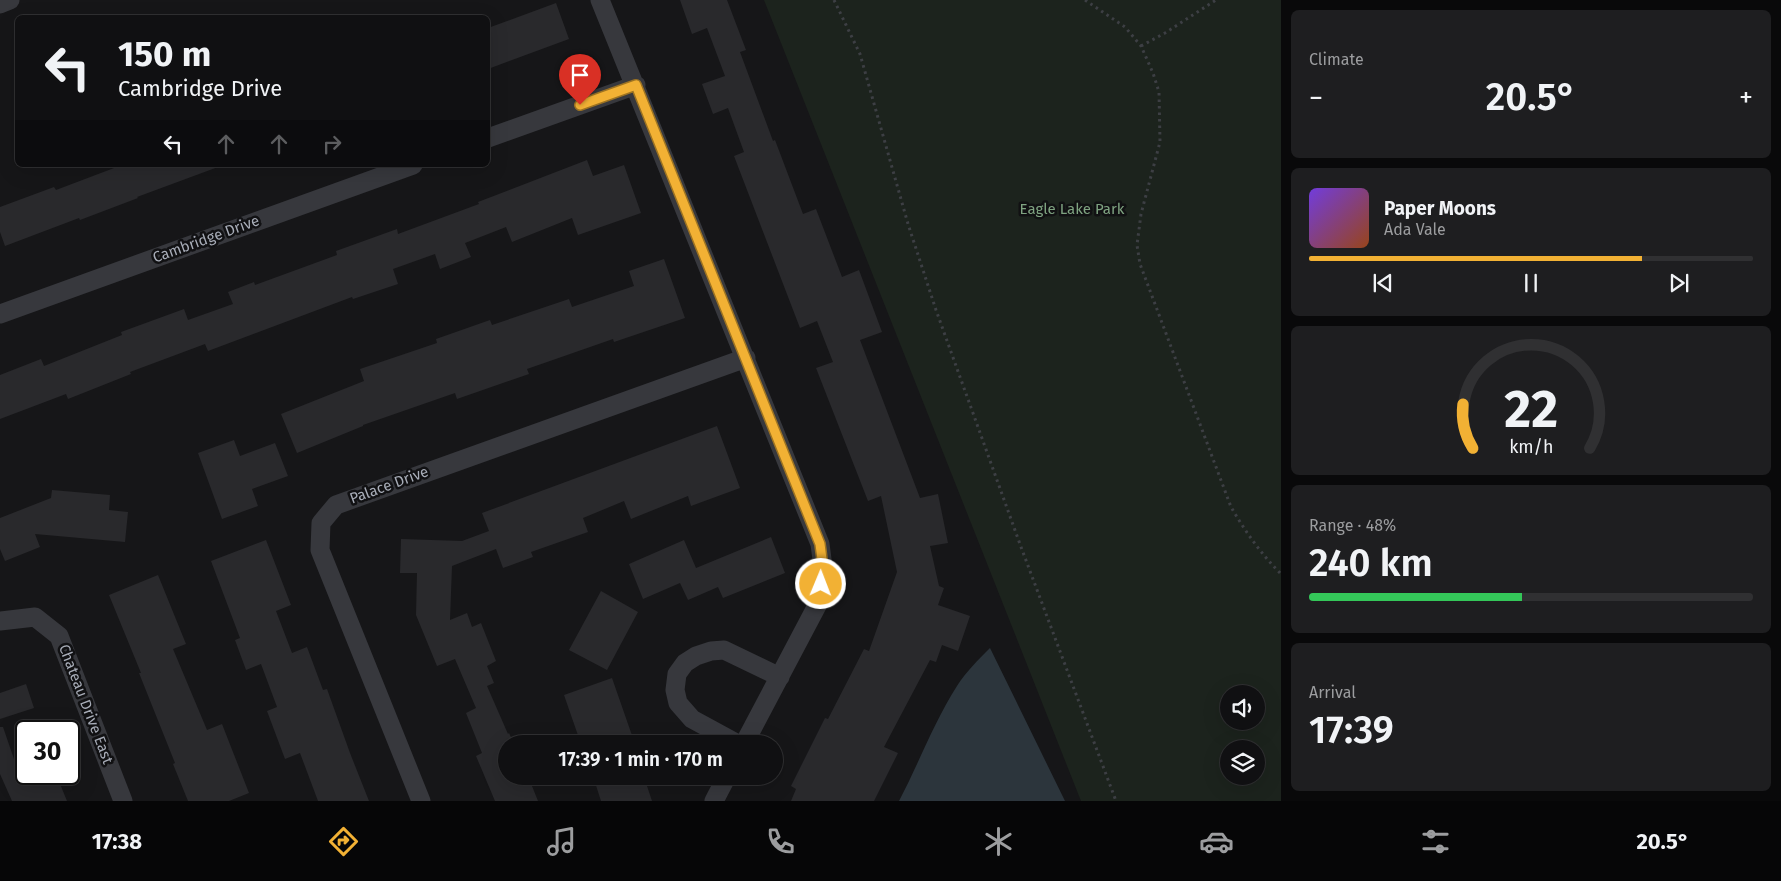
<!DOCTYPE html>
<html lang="en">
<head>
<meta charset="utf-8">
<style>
  body { margin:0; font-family:"Fira Sans",sans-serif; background:#1e1e20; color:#f1f3f6; height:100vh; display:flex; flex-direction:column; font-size:19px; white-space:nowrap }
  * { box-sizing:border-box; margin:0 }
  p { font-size:16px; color:#9c9d9f }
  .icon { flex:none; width:28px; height:28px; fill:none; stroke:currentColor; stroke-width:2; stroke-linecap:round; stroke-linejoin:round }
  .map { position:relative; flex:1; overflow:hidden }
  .side { display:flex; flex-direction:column; gap:10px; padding:10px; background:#09090a; width:500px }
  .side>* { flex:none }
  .hud { position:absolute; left:15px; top:15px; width:475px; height:152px; border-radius:8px; box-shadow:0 5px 20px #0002,0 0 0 1px #303032; background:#101012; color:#f1f3f6; overflow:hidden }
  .fabs { position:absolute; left:1220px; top:685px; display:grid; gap:10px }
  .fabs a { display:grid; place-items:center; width:45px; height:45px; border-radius:50%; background:#101012; box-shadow:0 5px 20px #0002,0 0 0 1px #303032; font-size:25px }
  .speed { position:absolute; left:15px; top:720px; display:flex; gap:10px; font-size:25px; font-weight:700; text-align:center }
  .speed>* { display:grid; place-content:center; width:65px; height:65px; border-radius:50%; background:#101012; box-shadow:0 5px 20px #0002,0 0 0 1px #303032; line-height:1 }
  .speed .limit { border:2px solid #111; border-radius:8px; background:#fff; color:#111 }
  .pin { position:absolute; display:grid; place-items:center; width:42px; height:42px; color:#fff; margin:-51px -21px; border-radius:50% 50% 50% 0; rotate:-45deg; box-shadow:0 0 5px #0007 }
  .pin .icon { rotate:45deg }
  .me { position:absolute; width:55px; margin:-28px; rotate:1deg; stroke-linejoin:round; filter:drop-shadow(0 0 4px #0008) }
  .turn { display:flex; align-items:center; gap:18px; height:105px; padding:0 20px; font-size:22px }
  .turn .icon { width:65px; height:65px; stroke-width:2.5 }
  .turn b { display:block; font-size:35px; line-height:42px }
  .lanes { display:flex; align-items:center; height:48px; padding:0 20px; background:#0003; justify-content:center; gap:25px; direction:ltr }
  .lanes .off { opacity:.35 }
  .big { font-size:38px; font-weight:600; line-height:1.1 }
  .side .widget { flex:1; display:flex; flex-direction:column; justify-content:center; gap:8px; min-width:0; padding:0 18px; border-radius:8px; background:#1e1e20 }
  .side .dial { align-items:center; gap:0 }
  .dial svg { height:130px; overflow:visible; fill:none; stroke:#303032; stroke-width:7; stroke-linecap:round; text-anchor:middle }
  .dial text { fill:#f1f3f6; stroke:none }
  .song { display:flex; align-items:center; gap:15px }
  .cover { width:60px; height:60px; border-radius:8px; background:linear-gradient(135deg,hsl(260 70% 55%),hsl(20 70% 35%)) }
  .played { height:5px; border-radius:2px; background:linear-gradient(90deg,#f2b134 75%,#303032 75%) }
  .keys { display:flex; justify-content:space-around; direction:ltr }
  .heat { display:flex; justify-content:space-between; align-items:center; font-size:28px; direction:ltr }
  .charge { height:8px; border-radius:4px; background:linear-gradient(90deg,#34c759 48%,#303032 0) }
  .trip { position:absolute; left:498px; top:735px; width:285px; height:50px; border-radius:25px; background:#101012; box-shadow:0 5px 20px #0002,0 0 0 1px #303032; font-weight:600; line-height:50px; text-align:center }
  .tabs { display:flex; height:80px; justify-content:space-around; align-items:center; background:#060607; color:#9c9d9f }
  .tabs .icon { width:35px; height:35px }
  .tabs .on { color:#f2b134 }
  .tabs b { font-size:22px; color:#f1f3f6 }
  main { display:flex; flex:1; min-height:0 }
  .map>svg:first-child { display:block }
</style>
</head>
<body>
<main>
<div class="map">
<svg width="1281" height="801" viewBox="0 0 1281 801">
  <rect width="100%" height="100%" fill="#161618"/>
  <path fill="#1c231d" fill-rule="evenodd" d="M 764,0 L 1281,0 L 1281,801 L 1081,801 ZM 1229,694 L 1256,694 L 1256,721 L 1229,721 ZM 1229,749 L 1256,749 L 1256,776 L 1229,776 Z"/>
  <path fill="#2c353c" d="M 990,648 L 1065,801 L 899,801 C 919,763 934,722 957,686 C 966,672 978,660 990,648 Z"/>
  <path fill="#29292c" d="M 680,0 L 727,0 L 746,50 L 740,52 L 773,141 L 775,140 L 803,214 L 816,209 L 842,277 L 859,270 L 882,332 L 860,340 L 920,498 L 938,494 L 948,543 L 930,546 L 939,586 L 944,588 L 938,605 L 970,616 L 958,651 L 942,645 L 936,662 L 930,660 L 884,747 L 898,753 L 874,801 L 791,801 L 796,789 L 791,786 L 825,718 L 828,719 L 864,649 L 869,651 L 897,572 L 881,496 L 868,501 L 816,368 L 833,362 L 817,321 L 800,328 L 734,156 L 744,152 L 728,108 L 713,114 L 702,84 L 725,76 L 707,28 L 692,34 Z
    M 556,3 L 569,39 L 488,69 L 488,28 Z
    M 587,160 L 593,176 L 624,165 L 641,213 L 578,235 L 572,218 L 512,242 L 506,227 L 465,243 L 471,257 L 440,269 L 435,254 L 393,269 L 398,284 L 353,299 L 352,297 L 208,351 L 205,344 L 130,372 L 131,374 L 68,399 L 66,394 L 0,419 L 0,375 L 41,359 L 44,366 L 122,335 L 121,332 L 184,309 L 188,320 L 233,304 L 228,292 L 254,282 L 255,285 L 337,255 L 336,251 L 397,229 L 398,234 L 479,204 L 478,202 Z
    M 122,165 L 217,165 L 218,167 L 137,197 L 138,198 L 80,220 L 79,218 L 5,246 L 0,232 L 0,207 L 54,187 L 56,190 Z
    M 664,259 L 685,318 L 614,342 L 613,339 L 527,369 L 529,374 L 457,399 L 455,393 L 363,425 L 363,426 L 297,453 L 281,414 L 364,381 L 360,369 L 437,343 L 436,339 L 490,320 L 492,325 L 569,299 L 572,307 L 634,286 L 629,271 Z
    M 717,426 L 740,488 L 691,506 L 688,496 L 631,519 L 624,501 L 583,518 L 588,532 L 531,552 L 533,557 L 503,568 L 496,549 L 452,566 L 450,620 L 467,613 L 472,627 L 481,623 L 496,661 L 487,666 L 494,683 L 487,686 L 508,734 L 509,733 L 514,744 L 506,744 L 506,776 L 528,776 L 538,801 L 495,801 L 476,756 L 482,753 L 466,713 L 476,708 L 455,659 L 437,666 L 416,615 L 417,573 L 400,573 L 401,539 L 462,541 L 489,531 L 482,513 Z
    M 234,440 L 240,456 L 275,443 L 288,476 L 252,489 L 258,506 L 222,519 L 198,453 Z
    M 52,490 L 110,495 L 109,510 L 128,512 L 125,542 L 35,534 L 40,547 L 5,561 L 0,549 L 0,518 L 51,498 Z
    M 771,537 L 785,573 L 723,598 L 718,587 L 688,600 L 680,583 L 643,599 L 629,564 L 684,540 L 696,568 Z
    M 266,540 L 291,605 L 276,611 L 292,653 L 307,647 L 323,690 L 327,689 L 350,753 L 369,801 L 318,801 L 300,753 L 285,759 L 267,711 L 277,707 L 261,664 L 246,670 L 235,640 L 240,638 L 211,561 Z
    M 158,575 L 186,644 L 173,649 L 207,730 L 222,724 L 249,793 L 229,801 L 188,801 L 173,764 L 175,763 L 139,673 L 141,673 L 109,595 Z
    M 601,591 L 638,612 L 607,670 L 569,650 Z
    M 612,678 L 635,744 L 581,744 L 564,695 Z
    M 26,684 L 34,708 L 0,719 L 0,693 Z
    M 0,727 L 3,727 L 15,762 L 26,757 L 26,774 L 56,774 L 67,801 L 12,801 L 0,774 Z
    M 593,776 L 656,776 L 645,780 L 652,801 L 601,801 Z"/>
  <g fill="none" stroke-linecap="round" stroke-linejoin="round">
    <path stroke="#3d3f44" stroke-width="3" stroke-dasharray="2.5 4" stroke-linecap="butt" d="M 834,0 L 860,54 L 908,224 L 936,310 L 1021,547 L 1116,801
      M 1085,0 L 1125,27 L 1141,46 L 1153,73 L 1159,92 L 1160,142 L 1141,214 L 1137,245 L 1140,264 L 1231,507 C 1245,531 1261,554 1281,574
      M 1141,46 L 1165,33 L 1216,0"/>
    <path stroke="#37383d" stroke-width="19" d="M 600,0 L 820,544 L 823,567 L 820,600 L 744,744
      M 0,4 L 10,0
      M 488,138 L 636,85
      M 0,314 L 413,165
      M 0,621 L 35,617 L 59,636 L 123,801
      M 738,744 L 692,719 L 678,703 L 675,690 L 677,674 L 685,663 L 696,656 L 711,651 L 724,650 L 780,677
      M 421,801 L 320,550 L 321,523 L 336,505 L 746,358
      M 714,801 L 727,776"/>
  </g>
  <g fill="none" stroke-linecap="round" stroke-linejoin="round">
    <defs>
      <path id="route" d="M 580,105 L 636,85 L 820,544 L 823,567 L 821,584"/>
    </defs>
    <use href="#route" stroke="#9d7322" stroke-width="12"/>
    <use href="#route" stroke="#f2b134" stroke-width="9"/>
  </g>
  <g text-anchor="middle" stroke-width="5" stroke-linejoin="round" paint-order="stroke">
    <g font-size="15" fill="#7fa381" stroke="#111113">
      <text x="1072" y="214">Eagle Lake Park</text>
    </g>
    <g font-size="15" fill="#a8adb8" stroke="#111113">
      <text transform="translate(206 239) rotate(-20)" y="5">Cambridge Drive</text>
      <text transform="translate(389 485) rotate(-20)" y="5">Palace Drive</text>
      <text transform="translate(86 704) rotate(69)" y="5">Chateau Drive East</text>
    </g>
  </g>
</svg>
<div class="fabs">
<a><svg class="icon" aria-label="sound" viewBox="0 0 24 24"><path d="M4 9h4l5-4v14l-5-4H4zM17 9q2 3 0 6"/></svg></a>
<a><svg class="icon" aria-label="layers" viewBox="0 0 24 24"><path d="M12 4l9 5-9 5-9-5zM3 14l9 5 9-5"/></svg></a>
</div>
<div class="speed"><div class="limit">30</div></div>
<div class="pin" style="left:580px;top:105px;background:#d93025"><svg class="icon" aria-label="arrive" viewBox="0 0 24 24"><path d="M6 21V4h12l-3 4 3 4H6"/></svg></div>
<svg class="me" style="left:821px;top:584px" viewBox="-20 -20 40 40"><circle r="17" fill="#f2b134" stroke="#fff" stroke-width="3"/><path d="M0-11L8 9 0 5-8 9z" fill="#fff"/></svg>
<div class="trip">17:39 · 1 min · 170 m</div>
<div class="hud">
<div class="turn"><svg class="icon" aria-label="left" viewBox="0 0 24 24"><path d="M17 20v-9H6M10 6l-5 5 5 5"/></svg><div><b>150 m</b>Cambridge Drive</div></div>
<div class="lanes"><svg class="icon" aria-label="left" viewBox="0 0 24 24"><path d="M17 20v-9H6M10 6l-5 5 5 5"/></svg><svg class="icon off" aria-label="ahead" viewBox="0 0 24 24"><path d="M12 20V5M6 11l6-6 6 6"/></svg><svg class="icon off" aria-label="ahead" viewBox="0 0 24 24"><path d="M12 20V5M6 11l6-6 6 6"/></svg><svg class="icon off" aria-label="right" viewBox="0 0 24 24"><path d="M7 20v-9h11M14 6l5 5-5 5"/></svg></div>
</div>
</div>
<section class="side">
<div class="widget"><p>Climate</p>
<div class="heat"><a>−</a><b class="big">20.5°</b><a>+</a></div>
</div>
<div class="widget">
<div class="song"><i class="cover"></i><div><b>Paper Moons</b><p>Ada Vale</p></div></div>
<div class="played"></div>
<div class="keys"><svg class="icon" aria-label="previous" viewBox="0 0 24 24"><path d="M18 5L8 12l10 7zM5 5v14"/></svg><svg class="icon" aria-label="pause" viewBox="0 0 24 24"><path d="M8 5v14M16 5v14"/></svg><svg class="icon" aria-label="next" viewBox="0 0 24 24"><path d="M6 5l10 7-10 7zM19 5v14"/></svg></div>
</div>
<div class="widget dial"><svg viewBox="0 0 100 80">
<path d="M14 69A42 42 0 1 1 86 69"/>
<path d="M14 69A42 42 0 0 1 8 42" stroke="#f2b134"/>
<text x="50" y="56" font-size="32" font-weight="700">22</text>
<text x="50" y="72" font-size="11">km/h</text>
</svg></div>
<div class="widget"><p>Range · 48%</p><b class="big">240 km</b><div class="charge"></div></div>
<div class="widget"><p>Arrival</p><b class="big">17:39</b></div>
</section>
</main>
<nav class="tabs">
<b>17:38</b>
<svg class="icon on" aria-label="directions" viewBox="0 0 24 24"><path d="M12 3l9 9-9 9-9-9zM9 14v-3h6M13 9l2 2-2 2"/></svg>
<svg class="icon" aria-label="music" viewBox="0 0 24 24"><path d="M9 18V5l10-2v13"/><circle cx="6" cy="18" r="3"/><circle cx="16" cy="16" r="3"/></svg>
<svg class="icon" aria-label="phone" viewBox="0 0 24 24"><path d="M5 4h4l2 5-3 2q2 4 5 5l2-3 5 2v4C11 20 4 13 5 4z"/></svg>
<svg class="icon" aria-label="climate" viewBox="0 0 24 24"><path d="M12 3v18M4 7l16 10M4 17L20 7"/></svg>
<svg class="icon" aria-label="car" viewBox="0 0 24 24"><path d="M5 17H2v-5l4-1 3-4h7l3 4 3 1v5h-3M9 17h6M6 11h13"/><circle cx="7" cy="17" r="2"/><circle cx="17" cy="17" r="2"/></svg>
<svg class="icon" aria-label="filters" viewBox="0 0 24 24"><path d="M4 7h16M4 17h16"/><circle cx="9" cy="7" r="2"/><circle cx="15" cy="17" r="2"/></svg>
<b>20.5°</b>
</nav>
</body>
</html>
